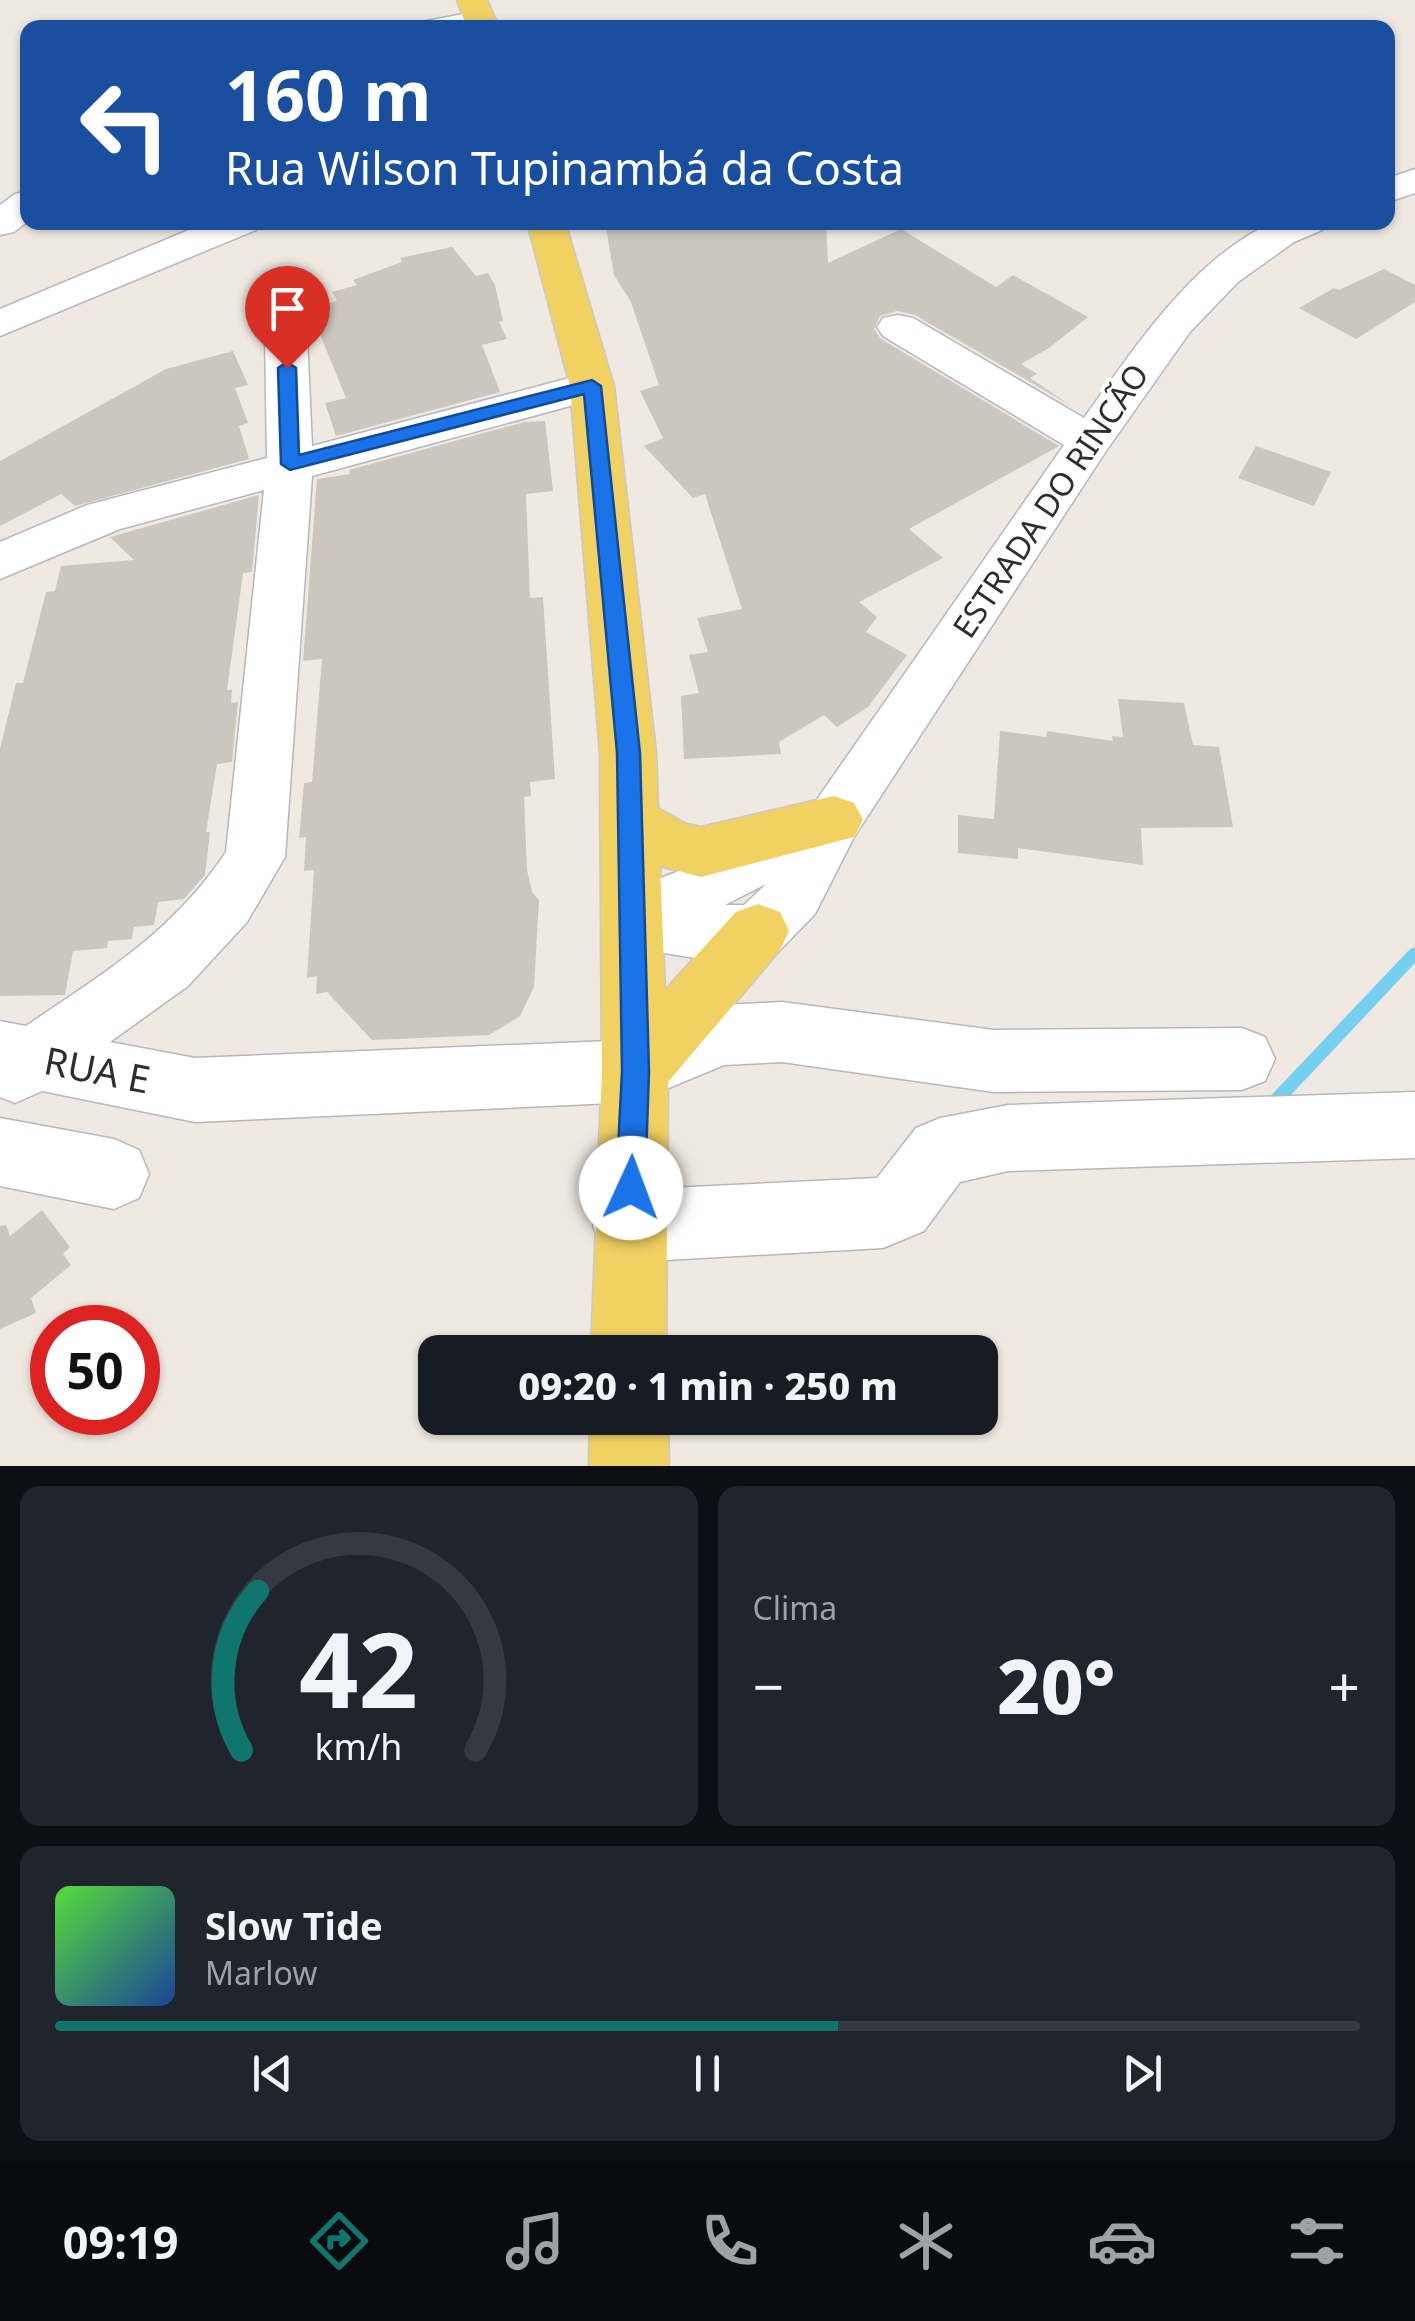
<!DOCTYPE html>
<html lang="pt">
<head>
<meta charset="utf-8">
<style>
  body { margin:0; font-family:"Noto Sans",sans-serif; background:#20242c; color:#f1f3f6; height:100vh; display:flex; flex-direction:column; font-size:38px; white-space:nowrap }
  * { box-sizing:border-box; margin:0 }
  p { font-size:32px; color:#9ea1a6 }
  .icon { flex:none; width:55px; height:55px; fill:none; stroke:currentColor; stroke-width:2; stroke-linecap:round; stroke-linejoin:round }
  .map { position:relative; height:1466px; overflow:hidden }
  .panel { display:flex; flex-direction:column; gap:20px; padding:20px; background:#0d0f14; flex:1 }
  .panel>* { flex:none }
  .hud { position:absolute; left:20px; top:20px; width:1375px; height:210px; border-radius:20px; box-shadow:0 2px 8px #0004; background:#1a4fa0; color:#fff; overflow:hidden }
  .speed { position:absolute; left:30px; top:1305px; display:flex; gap:20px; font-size:50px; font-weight:700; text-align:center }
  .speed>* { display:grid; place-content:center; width:130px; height:130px; border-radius:50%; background:#171b24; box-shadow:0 2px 8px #0004; line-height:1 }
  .speed .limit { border:15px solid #d22; background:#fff; color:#111 }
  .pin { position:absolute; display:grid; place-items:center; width:85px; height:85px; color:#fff; margin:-102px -42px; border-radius:50% 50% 50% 0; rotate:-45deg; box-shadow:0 0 10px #0007 }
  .pin .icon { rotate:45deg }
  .me { position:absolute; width:110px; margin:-55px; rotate:2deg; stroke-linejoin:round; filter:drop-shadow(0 0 8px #0008) }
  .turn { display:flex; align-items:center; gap:35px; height:210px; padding:0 40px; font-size:45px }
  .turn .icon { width:130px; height:130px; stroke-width:2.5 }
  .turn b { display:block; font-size:70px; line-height:85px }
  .big { font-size:75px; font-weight:800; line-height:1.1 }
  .panel .tile { flex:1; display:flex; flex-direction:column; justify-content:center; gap:15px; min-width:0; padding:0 35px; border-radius:20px; background:#20242c }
  .panel .dial { align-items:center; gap:0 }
  .dial svg { height:260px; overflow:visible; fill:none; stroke:#363941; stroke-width:7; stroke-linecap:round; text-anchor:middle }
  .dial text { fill:#f1f3f6; stroke:none }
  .song { display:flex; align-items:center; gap:30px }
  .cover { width:120px; height:120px; border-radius:15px; background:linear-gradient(135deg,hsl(110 70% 55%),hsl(220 70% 35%)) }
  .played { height:10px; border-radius:5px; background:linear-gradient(90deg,#0f766e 60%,#363941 60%) }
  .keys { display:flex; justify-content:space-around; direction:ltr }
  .heat { display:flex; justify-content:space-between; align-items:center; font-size:55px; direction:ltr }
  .panel .tiles { flex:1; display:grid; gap:20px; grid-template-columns:1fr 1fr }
  .tile:last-child { grid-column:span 2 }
  .trip { position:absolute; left:418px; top:1335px; width:580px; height:100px; border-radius:20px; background:#171b24; box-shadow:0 2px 8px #0004; font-weight:800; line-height:100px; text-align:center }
  .menu { display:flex; height:160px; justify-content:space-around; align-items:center; background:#090b0e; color:#9ea1a6 }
  .menu .icon { width:70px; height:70px }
  .menu .selected { color:#0f766e }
  .menu b { font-size:45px; color:#f1f3f6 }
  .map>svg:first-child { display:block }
</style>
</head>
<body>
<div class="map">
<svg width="1415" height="1466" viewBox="0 0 1415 1466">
  <rect width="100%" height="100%" fill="#efe9e1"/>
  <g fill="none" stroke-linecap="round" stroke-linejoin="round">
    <path fill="#75cff0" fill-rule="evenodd" d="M 1415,947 L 1415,963 L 1273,1114 L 1268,1116 L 1263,1114 L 1260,1109 L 1263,1104 L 1410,949 Z"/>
  </g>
  <path fill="#cbc7bf" d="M 605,222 L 826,222 L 828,263 L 901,229 L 996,287 L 1013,275 L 1088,317 L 1049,348 L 1021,364 L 1037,374 L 1030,378 L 1073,407 L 915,315 L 897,311 L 880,316 L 874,329 L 881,339 L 1059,446 L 909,529 L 943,558 L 859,602 L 877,617 L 866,632 L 907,655 L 868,707 L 837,727 L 824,715 L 779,742 L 781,754 L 684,759 L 681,696 L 699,693 L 689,655 L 708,652 L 697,618 L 742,609 L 705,494 L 693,498 L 644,446 L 663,438 L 640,391 L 659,385 L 631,302 L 614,275 Z
    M 452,247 L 476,276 L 488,273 L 495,285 L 503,321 L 499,322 L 507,339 L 482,345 L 500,392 L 336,436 L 325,403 L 346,398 L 315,322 L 325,320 L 319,306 L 337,301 L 332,292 L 357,285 L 353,280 L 402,262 L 400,258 Z
    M 1384,269 L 1415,285 L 1415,302 L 1356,339 L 1299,308 L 1334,288 L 1339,290 Z
    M 233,351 L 248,385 L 235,388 L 248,423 L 239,426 L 249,459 L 75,506 L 61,494 L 0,526 L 0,461 L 166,369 Z
    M 545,421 L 553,491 L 526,494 L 530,598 L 543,597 L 555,779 L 530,782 L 531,796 L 524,797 L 527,870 L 532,892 L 539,900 L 534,987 L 520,1016 L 489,1035 L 372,1040 L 327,992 L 316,994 L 317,976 L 307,978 L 314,870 L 304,871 L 306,837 L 299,838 L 304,783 L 312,782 L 322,659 L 303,661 L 317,479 L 350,474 L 349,470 L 524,422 Z
    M 1256,446 L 1331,472 L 1314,506 L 1238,478 Z
    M 259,495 L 252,572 L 243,573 L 227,690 L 232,690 L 231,703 L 238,702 L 232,762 L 217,764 L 206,832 L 210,832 L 205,875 L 184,899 L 158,902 L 154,925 L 134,927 L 132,939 L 108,941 L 107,948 L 73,951 L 65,995 L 0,996 L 0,749 L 16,683 L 23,683 L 46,592 L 55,591 L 61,566 L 134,560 L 110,537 Z
    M 1118,699 L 1184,703 L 1193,745 L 1219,747 L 1233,827 L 1141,828 L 1143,865 L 1018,848 L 1018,859 L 958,853 L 958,815 L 994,819 L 1000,731 L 1046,737 L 1047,731 L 1113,741 L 1112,736 L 1123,737 Z
    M 42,1210 L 70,1247 L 63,1254 L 71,1265 L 31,1298 L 36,1313 L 0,1329 L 0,1226 L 6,1225 L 10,1236 Z"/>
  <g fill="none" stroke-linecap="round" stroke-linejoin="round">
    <defs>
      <path id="minor" d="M 480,11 L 491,13 L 496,20 L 491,27 L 421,28 L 426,21 Z
        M 1415,169 L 1415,193 L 1388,202 L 1388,178 Z
        M 28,191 L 28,221 L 14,232 L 0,235 L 0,205 L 15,194 Z
        M 208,222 L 261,222 L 256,230 L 0,336 L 0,309 Z
        M 1274,222 L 1327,222 L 1322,230 L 1294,242 L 1238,282 L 1190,332 L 1106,451 L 854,837 L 815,914 L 780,950 L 758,958 L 695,958 L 664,953 L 612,935 L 603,916 L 612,897 L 679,871 L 811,808 L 1064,445 L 883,336 L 877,327 L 883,318 L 898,315 L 913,318 L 1084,418 C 1134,349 1193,257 1274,222 ZM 766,884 L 744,905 L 725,905 Z
        M 286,323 L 301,327 L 307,336 L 312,446 L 592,372 L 607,376 L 614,386 L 607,396 L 312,476 L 285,857 L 247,922 L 188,986 L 110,1042 L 195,1058 L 634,1040 L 722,1005 L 782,1002 L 994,1030 L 1242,1028 L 1265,1037 L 1275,1059 L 1265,1081 L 1242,1090 L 994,1092 L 782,1062 L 724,1065 L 635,1102 L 195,1122 L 42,1091 L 15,1103 L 0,1097 L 0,1021 L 26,1026 C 104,973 173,932 226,852 L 264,490 L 120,529 L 0,579 L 0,542 L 87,505 L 267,458 L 265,336 L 271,327 Z
        M 1415,1092 L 1415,1158 L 1008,1171 L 960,1182 L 924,1231 L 883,1248 L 629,1262 L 604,1251 L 593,1226 L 604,1201 L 629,1190 L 877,1178 L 916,1128 L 940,1118 L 1008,1105 Z
        M 0,1118 L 114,1139 L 139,1150 L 149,1174 L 139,1198 L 114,1209 L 0,1186 Z"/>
      <path id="major" d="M 457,0 L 487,0 L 499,28 L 467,28 Z
        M 527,222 L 565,222 L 614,386 L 656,753 L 658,808 L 686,824 L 701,827 L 834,796 L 854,803 L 863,820 L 854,837 L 701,877 L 660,866 L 665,990 L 736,912 L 758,904 L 780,912 L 789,931 L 780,950 L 668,1082 L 666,1352 L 591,1352 L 602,1071 L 600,753 L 570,386 Z
        M 590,1418 L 668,1418 L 669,1466 L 589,1466 Z"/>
    </defs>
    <use href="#minor" stroke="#b4b7c1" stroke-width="3"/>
    <use href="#major" stroke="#c9c9c9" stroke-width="3"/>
    <use href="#minor" fill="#fff" fill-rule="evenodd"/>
    <use href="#major" fill="#f2d163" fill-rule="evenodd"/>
  </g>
  <path fill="#1a73e8" stroke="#114b97" stroke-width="2.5" d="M 287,362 L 296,368 L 299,455 L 592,380 L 601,386 L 640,753 L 649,1071 L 645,1188 L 641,1198 L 631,1202 L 621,1198 L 616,1188 L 622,1071 L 617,753 L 584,394 L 290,470 L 281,464 L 278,368 Z"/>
  <g text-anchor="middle" stroke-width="8" stroke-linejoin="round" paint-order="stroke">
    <g font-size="32" fill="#2e2e2e" stroke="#fff">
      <text transform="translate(1051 501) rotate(-56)" y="11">ESTRADA DO RINCÃO</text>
    </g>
    <g font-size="38" fill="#2e2e2e" stroke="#fff">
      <text transform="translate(97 1071) rotate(11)" y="13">RUA E</text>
    </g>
  </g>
</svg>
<div class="speed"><div class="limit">50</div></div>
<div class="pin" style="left:287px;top:368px;background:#d93025"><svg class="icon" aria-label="arrive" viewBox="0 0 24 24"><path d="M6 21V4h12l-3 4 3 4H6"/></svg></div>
<svg class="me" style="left:631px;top:1188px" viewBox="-20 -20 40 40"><circle r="19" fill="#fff"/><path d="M0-13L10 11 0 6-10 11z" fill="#1a73e8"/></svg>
<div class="trip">09:20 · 1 min · 250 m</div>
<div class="hud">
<div class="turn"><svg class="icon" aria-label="left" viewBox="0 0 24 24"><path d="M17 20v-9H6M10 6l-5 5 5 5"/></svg><div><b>160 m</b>Rua Wilson Tupinambá da Costa</div></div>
</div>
</div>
<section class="panel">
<div class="tiles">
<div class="tile dial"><svg viewBox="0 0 100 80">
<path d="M14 69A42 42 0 1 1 86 69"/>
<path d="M14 69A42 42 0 0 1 19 20" stroke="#0f766e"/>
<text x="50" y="56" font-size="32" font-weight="700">42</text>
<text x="50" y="72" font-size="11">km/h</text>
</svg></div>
<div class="tile"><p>Clima</p>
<div class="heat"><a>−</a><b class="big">20°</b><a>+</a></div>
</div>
<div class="tile">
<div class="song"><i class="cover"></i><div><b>Slow Tide</b><p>Marlow</p></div></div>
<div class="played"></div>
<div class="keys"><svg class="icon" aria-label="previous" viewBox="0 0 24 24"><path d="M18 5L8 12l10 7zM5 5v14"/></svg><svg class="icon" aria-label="pause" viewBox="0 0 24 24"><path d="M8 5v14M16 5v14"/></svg><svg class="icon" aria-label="next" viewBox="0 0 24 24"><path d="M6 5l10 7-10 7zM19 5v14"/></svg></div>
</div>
</div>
</section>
<nav class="menu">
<b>09:19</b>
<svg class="icon selected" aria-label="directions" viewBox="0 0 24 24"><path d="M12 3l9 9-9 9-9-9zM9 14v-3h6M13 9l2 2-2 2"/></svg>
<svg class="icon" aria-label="music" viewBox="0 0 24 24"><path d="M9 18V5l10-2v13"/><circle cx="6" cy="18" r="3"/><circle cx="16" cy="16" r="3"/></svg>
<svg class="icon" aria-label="phone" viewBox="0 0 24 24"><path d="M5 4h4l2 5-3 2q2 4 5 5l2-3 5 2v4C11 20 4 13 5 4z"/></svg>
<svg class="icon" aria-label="climate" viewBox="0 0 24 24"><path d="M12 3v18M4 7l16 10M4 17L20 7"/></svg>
<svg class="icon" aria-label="car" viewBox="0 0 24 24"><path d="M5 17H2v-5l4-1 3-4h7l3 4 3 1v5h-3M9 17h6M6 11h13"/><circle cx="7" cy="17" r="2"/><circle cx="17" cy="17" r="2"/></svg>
<svg class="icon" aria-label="filters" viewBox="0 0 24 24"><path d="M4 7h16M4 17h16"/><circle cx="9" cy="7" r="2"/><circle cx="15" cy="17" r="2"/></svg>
</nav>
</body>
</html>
